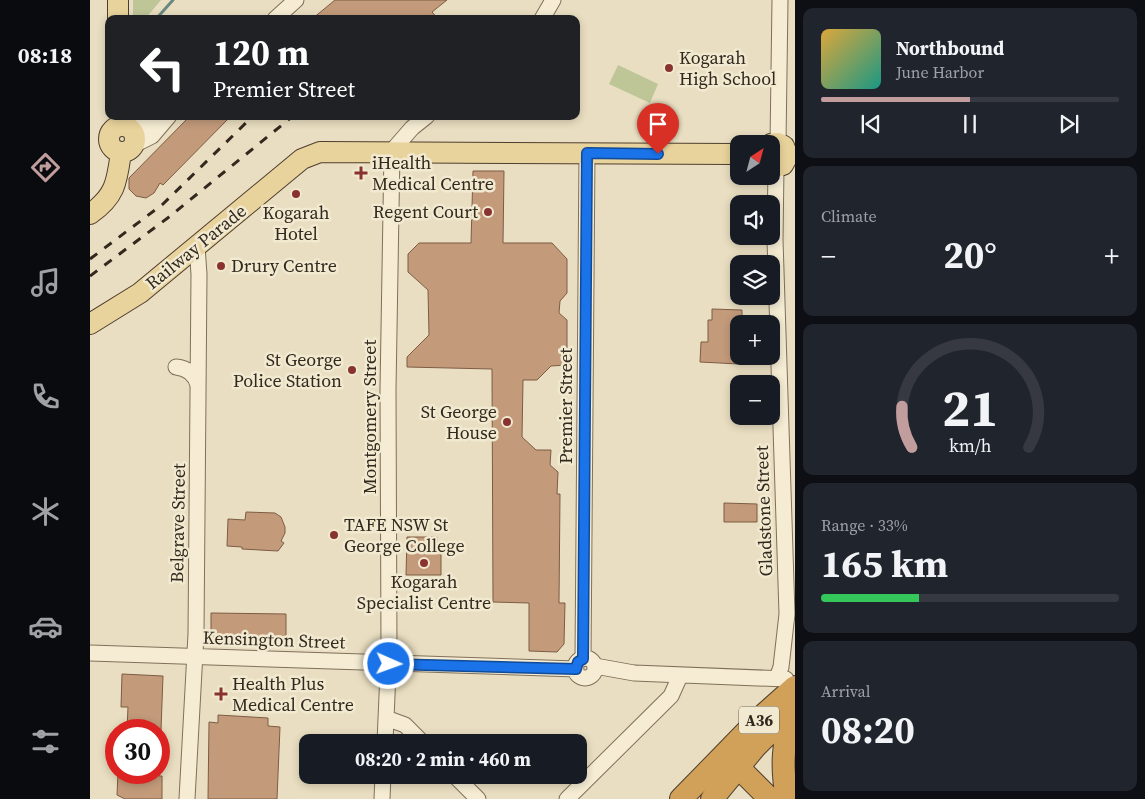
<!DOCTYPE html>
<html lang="en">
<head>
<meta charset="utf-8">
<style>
  body { margin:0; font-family:"Source Serif 4",serif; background:#20242c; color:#f1f3f6; height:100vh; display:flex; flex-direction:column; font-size:19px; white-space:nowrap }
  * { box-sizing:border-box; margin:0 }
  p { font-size:16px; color:#9ea1a6 }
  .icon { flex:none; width:28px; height:28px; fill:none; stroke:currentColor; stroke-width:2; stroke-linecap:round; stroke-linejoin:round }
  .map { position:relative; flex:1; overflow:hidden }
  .details { display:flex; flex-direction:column; gap:8px; padding:8px; background:#0d0f14; width:350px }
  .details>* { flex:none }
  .top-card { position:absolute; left:15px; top:15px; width:475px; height:105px; border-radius:10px; box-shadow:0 2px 8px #0003; background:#202124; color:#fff; overflow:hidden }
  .needle { width:32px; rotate:36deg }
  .buttons { position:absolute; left:640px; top:135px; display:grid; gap:10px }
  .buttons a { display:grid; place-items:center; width:50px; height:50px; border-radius:10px; background:#171b24; box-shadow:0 2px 8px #0003; font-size:25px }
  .speed { position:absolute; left:15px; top:719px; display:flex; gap:10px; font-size:25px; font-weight:700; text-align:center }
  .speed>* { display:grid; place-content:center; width:65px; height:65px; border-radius:50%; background:#171b24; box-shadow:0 2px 8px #0003; line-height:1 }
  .speed .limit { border:8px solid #d22; background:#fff; color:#111 }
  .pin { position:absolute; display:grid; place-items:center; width:42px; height:42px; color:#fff; margin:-51px -21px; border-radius:50% 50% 50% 0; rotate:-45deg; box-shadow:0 0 5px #0007 }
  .pin .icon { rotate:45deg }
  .me { position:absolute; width:55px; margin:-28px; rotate:92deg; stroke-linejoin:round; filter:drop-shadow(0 0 4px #0008) }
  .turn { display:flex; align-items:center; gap:18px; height:105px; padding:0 25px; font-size:22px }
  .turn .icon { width:65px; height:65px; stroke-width:2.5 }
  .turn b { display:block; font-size:35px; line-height:42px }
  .big { font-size:38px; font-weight:700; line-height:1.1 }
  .details .tile { flex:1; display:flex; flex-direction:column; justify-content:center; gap:8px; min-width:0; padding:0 18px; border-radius:10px; background:#20242c }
  .details .dial { align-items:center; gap:0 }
  .dial svg { height:130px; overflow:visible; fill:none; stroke:#363941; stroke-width:7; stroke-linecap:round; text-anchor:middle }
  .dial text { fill:#f1f3f6; stroke:none }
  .song { display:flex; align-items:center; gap:15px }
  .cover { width:60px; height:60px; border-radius:8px; background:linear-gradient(135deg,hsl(40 70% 55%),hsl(170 70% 35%)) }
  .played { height:5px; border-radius:2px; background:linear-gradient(90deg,#c29d9d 50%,#363941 50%) }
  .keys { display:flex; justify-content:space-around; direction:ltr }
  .heat { display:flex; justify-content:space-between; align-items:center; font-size:28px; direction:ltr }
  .charge { height:8px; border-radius:4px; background:linear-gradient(90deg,#34c759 33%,#363941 0) }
  .trip { position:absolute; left:209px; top:734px; width:288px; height:50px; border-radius:10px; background:#171b24; box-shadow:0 2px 8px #0003; font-weight:700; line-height:50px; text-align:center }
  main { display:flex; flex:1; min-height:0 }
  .tabs { display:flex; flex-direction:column; width:90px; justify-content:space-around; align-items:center; background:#090b0e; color:#9ea1a6 }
  .tabs .icon { width:35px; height:35px }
  .tabs .current { color:#c29d9d }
  .tabs b { font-size:22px; color:#f1f3f6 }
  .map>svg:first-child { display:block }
</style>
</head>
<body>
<main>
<nav class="tabs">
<b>08:18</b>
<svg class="icon current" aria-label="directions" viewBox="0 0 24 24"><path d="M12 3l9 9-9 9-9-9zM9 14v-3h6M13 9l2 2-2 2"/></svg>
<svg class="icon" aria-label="music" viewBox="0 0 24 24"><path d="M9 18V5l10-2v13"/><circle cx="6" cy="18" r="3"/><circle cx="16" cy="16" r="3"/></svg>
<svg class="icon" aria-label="phone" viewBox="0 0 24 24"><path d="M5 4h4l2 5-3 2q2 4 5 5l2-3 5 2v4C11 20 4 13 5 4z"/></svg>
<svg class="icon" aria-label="climate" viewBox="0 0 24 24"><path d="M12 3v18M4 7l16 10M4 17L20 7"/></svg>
<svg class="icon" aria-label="car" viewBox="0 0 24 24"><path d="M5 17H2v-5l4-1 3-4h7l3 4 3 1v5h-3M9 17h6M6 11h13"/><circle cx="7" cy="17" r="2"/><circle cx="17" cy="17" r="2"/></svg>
<svg class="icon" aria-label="filters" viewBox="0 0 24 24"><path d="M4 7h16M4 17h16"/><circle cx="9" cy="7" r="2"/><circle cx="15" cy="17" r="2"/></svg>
</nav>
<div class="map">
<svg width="705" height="799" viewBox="0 0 705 799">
  <rect width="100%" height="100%" fill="#e9dec1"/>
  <path fill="#bec597" d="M 43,0 L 71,0 L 55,19 L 43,19 Z
    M 528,65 L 568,84 L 560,103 L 519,84 Z"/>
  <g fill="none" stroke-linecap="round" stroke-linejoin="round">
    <path stroke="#6c8882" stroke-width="3" d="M 66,19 L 83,0"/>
  </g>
  <path fill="#c39b7b" stroke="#7d5c43" d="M 245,0 L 357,0 L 342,12 L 348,19 L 222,19 Z
    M 100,116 L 141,116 L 73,185 L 70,183 L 64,193 L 56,198 L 46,196 L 39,189 L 39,178 Z
    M 383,171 L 414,171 L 413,243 L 462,243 L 477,259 L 477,293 L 470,301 L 469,313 L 477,320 L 477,365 L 461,366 L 447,380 L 433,380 L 432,437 L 446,450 L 461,450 L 460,465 L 468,472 L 467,494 L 470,494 L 469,603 L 475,603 L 474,644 L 467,652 L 439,651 L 439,603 L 403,602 L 402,369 L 317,367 L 317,357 L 339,335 L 338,290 L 318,272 L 318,254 L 329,243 L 381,243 Z
    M 622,309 L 652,310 L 652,324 L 649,324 L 649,364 L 610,362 L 611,342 L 618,342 L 618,320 L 622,320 Z
    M 634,503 L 667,504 L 667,522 L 634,522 Z
    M 156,512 L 185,513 L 191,517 L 195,527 L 195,533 L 191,541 L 194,543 L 188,551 L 152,549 L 152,547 L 137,546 L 138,519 L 155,520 Z
    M 317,537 L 347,537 L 347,551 L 351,551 L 351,575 L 316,575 Z
    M 121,613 L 196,614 L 196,641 L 121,640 Z
    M 32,674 L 73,676 L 71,730 L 37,730 L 38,707 L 31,707 Z
    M 128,715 L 178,718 L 178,726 L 190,727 L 187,799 L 118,799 L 119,722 L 128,723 Z
    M 28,772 L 69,772 L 69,776 L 72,776 L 72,799 L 35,799 L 27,795 Z"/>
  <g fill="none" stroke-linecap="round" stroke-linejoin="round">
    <defs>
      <path id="minor" d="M 185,19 L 206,0
        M 452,19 L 463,0
        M 41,129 L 51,126 L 66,116
        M 688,143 L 690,0
        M 44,145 L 62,136 L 79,116
        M 686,167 L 685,240 L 697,614 L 691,667 L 687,678
        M 86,367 C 97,368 105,374 108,385
        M 0,653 L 486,669
        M485 668a10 10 0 1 1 20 0a10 10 0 1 1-20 0Z
        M 493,659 L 497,153
        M 505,666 L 544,673 L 696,679
        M 296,718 L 315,725 L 332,742
        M 295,742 L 299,649 L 298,390 L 302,151 L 322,128 L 337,116
        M 364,775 L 388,799
        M 97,799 L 106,634 L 109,274 L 107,247
        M 292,799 L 293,775
        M 477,799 L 581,696 L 590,676"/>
      <path id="major" d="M 28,19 L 28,0
        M19 139a13 13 0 1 1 26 0a13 13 0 1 1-26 0Z
        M 681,144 L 688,143 L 694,146 L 698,156 L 693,165 L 686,167 L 681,166
        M 0,214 C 26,196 27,181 31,152
        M 0,324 L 50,293 L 212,159 L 230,152 L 649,154"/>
      <path id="highway" d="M 638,757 L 680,799
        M 591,799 L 668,720 L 705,687
        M 622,799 L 665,747 L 705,707
        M 697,799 C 691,765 693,745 702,712"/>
    </defs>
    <use href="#minor" stroke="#80705b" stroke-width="17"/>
    <use href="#major" stroke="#4e3e2f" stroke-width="22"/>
    <use href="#highway" stroke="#4e3e2f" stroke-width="24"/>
    <use href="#minor" stroke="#f5ecd3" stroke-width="15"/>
    <use href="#major" stroke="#e9d39c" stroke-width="20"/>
    <use href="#highway" stroke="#d1a059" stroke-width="22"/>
    <path stroke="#32281d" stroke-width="3" stroke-dasharray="9 9" stroke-linecap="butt" d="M 0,259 L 73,204 L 163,116
      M 0,276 L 79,217 L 203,116"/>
  </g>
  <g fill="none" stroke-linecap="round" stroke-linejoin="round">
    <defs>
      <path id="route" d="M 299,664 L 486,669 L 488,662 L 493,659 L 497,153 L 568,154"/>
    </defs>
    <use href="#route" stroke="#114b97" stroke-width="12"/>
    <use href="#route" stroke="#1a73e8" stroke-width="9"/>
  </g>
  <g fill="#893331" stroke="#f1e9d0" stroke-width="2">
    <circle cx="579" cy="68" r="5"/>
    <path d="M268.5 165.5h5v5h5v5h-5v5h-5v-5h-5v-5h5z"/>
    <circle cx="206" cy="194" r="5"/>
    <circle cx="398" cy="212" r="5"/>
    <circle cx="131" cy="266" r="5"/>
    <circle cx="262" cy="370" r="5"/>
    <circle cx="417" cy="422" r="5"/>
    <circle cx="244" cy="535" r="5"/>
    <circle cx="334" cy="563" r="5"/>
    <path d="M128.5 686.5h5v5h5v5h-5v5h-5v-5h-5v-5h5z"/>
  </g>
  <g text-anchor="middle" stroke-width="5" stroke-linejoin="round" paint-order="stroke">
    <rect fill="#f1e9d0" stroke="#6b6253" stroke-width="1" x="649" y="706.5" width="40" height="27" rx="4"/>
    <g font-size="16" font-weight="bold" fill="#32281d">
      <text x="669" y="726">A36</text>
    </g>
    <g font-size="18" fill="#32281d" stroke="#f1e9d0" text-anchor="start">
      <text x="589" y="64">Kogarah<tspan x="589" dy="21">High School</tspan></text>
      <text x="282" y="169">iHealth<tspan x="282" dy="21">Medical Centre</tspan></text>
      <text x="388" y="218" text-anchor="end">Regent Court</text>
      <text x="206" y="219" text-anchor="middle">Kogarah<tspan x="206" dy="21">Hotel</tspan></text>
      <text x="141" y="272">Drury Centre</text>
      <text x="252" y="366" text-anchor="end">St George<tspan x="252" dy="21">Police Station</tspan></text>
      <text x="407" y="418" text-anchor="end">St George<tspan x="407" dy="21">House</tspan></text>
      <text x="254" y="531">TAFE NSW St<tspan x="254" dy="21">George College</tspan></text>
      <text x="334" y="588" text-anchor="middle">Kogarah<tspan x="334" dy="21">Specialist Centre</tspan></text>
      <text x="142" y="690">Health Plus<tspan x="142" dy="21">Medical Centre</tspan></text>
    </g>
    <g font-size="18" fill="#32281d" stroke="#f1e9d0">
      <text transform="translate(106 247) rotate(-39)" y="6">Railway Parade</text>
      <text transform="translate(476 406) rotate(-90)" y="6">Premier Street</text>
      <text transform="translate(280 417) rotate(-90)" y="6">Montgomery Street</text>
      <text transform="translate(674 511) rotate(-92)" y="6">Gladstone Street</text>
      <text transform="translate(88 523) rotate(-89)" y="6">Belgrave Street</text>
      <text transform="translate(184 640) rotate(2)" y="6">Kensington Street</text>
    </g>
  </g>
</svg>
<div class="buttons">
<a><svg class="needle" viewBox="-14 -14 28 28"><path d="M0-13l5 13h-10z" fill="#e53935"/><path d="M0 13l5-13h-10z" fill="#9ea1a6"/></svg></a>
<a><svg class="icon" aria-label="sound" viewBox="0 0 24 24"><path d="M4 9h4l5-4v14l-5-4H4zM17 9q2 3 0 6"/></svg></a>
<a><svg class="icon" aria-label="layers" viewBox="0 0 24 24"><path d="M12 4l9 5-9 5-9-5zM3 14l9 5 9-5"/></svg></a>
<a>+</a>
<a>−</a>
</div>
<div class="speed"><div class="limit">30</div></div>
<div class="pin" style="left:568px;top:154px;background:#d93025"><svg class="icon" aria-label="arrive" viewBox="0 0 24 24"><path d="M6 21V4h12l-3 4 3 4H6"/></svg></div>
<svg class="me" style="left:299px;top:664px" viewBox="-20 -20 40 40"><circle r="17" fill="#1a73e8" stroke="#fff" stroke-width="3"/><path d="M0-11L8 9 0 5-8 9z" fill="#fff"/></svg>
<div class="trip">08:20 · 2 min · 460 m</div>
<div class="top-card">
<div class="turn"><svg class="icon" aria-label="left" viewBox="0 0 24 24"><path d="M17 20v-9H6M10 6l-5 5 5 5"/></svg><div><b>120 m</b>Premier Street</div></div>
</div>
</div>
<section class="details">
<div class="tile">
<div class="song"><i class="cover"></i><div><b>Northbound</b><p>June Harbor</p></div></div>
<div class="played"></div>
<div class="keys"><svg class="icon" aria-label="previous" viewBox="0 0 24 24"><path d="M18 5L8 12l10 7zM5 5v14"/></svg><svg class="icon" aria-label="pause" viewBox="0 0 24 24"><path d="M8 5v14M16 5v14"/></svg><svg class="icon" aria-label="next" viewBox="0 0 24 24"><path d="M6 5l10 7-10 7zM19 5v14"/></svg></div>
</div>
<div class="tile"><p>Climate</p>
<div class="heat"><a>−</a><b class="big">20°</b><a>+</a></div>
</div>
<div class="tile dial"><svg viewBox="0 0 100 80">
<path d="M14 69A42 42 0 1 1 86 69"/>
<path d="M14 69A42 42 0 0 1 8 44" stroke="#c29d9d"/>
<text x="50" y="56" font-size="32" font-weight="700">21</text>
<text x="50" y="72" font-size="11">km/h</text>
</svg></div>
<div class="tile"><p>Range · 33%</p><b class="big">165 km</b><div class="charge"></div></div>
<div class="tile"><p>Arrival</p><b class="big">08:20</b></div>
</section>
</main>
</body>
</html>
